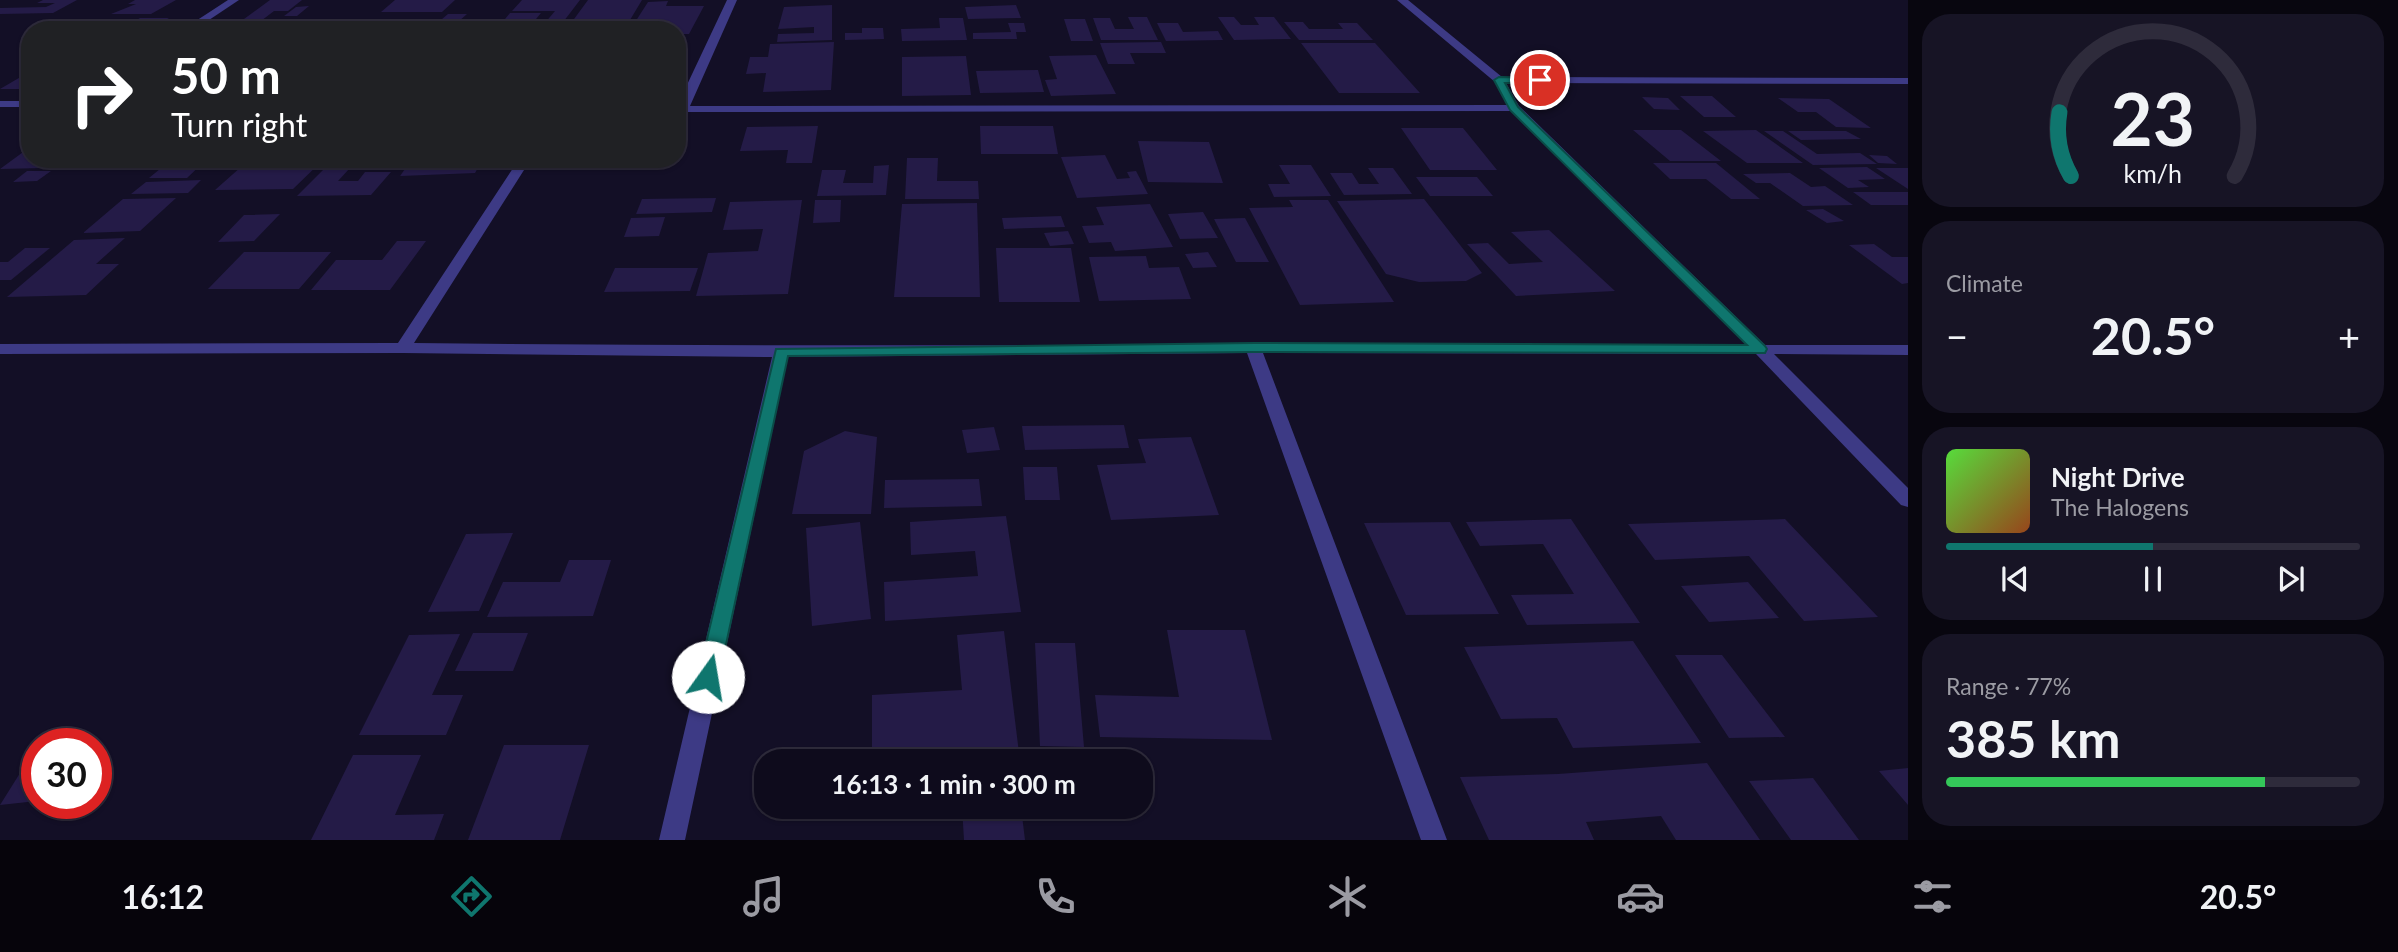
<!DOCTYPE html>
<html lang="en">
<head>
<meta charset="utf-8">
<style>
  body { margin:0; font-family:Lato,sans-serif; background:#171425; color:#f1f3f6; height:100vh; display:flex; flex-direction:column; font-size:26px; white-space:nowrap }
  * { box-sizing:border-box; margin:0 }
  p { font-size:23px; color:#9b9ba3 }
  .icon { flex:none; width:38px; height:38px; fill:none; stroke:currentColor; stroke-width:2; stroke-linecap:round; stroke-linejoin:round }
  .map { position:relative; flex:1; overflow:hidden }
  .details { display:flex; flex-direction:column; gap:14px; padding:14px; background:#08060f; width:490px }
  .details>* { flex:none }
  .top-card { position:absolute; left:21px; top:21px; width:665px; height:147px; border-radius:28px; box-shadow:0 2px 5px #0004,0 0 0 2px #2e2b3b; background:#202124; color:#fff; overflow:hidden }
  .speed { position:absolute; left:21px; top:728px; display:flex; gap:14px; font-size:35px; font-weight:700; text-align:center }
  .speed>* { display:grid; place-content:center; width:91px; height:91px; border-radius:50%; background:#0e0b1c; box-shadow:0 2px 5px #0004,0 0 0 2px #2e2b3b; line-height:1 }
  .speed .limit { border:10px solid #d22; background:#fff; color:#111 }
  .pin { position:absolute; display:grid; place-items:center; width:60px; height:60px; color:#fff; margin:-30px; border:4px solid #fff; border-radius:50%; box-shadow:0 2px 7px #0007 }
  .me { position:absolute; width:77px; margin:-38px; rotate:13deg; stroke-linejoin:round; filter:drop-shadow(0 0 5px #0008) }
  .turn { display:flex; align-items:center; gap:24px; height:147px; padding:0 35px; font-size:32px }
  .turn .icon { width:91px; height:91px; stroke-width:2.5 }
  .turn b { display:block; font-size:49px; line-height:60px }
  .big { font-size:52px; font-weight:700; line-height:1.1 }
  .details .card { flex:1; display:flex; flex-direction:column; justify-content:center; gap:10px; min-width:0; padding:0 24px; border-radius:28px; background:#171425 }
  .details .dial { align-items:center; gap:0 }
  .dial svg { height:182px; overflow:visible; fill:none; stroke:#2e2b3b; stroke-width:7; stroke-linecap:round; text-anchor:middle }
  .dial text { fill:#f1f3f6; stroke:none }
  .song { display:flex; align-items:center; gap:21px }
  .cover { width:84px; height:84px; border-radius:10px; background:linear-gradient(135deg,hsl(110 70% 55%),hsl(20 70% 35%)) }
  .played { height:7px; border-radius:4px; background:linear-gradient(90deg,#0f766e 50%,#2e2b3b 50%) }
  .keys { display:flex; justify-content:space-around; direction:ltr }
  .heat { display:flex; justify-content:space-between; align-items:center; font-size:38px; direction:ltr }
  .charge { height:10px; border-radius:5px; background:linear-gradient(90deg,#34c759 77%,#2e2b3b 0) }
  .trip { position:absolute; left:754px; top:749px; width:399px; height:70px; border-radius:28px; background:#0e0b1c; box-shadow:0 2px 5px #0004,0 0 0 2px #2e2b3b; font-weight:700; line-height:70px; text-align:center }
  .tab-bar { display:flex; height:112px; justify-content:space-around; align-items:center; background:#06040b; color:#9b9ba3 }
  .tab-bar .icon { width:49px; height:49px }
  .tab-bar .selected { color:#0f766e }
  .tab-bar b { font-size:32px; color:#f1f3f6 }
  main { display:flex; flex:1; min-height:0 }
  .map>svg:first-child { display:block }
</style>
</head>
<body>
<main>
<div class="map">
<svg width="1908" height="840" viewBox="0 0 1908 840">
  <rect width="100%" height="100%" fill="#130f26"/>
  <path fill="#241b47" d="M 43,0 L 77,0 L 53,13 L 0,14 L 0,8 L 46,7 L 55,3 L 37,3 Z
    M 135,0 L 176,0 L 151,14 L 111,14 L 136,4 L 128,4 Z
    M 270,0 L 302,0 L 288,11 L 274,11 L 253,27 L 233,27 Z
    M 395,0 L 455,0 L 442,12 L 381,12 Z
    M 522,0 L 580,0 L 557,30 L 539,30 L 555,11 L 512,11 Z
    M 588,0 L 642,0 L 624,30 L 566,30 Z
    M 668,1 L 666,6 L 704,6 L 689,34 L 677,34 L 677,30 L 630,30 L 648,2 Z
    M 832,5 L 832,40 L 777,42 L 778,34 L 814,33 L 814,27 L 778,29 L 784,7 Z
    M 1016,5 L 1021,18 L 968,19 L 965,7 Z
    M 309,6 L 297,16 L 284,16 L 296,7 Z
    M 510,13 L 541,13 L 527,30 L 496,30 Z
    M 448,14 L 467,14 L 449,30 L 429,30 Z
    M 1128,17 L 1147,17 L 1158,40 L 1101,40 L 1093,18 L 1110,18 L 1115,29 L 1134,29 Z
    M 1218,17 L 1234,17 L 1241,25 L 1259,25 L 1254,17 L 1274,17 L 1291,39 L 1234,40 Z
    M 140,18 L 169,18 L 148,30 L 119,30 Z
    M 939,18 L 963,18 L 967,40 L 902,41 L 901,29 L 940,28 Z
    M 1064,19 L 1085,19 L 1093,41 L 1071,41 Z
    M 1284,22 L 1303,22 L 1309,29 L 1343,29 L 1338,23 L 1357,23 L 1373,40 L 1299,40 Z
    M 350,23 L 342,30 L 308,30 L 315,24 Z
    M 1008,23 L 1024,23 L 1026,32 L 1016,32 L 1017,39 L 973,39 L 973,33 L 1011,32 Z
    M 1157,23 L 1178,23 L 1183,32 L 1218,31 L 1223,40 L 1166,41 Z
    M 862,28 L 883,28 L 884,39 L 845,40 L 845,33 L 862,33 Z
    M 834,42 L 831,90 L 763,92 L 766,73 L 746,74 L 750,57 L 768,57 L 770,44 Z
    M 1161,42 L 1166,53 L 1130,53 L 1135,64 L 1108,64 L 1100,43 Z
    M 1301,43 L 1375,43 L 1420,93 L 1339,93 Z
    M 1096,55 L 1116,94 L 1051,96 L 1045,80 L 1057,79 L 1049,56 Z
    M 966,56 L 971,95 L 902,96 L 902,57 Z
    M 1038,70 L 1044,92 L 980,93 L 976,71 Z
    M 24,75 L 30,75 L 30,89 L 0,89 Z
    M 1680,96 L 1712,96 L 1736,117 L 1704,117 Z
    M 1642,97 L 1668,98 L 1680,110 L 1654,109 Z
    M 1778,98 L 1829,99 L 1871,128 L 1836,127 L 1816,112 L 1798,112 Z
    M 818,126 L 812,163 L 786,163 L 788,150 L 740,151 L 747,127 Z
    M 980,126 L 1053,126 L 1058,154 L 981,154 Z
    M 1401,128 L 1463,128 L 1497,170 L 1430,170 Z
    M 1633,130 L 1681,130 L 1721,161 L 1670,161 Z
    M 1756,130 L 1803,163 L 1747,163 L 1703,131 Z
    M 1764,131 L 1783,131 L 1817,154 L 1860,153 L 1877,164 L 1813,165 Z
    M 1788,131 L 1846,131 L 1861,139 L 1801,140 Z
    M 1138,141 L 1209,142 L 1223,183 L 1148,182 Z
    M 30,147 L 30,159 L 55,159 L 43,168 L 0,169 Z
    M 1105,155 L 1117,179 L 1130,178 L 1127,172 L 1136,171 L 1148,194 L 1077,198 L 1061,157 Z
    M 1869,155 L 1887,156 L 1897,164 L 1878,163 Z
    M 907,158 L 938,158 L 937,181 L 978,181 L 979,199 L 905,199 Z
    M 172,159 L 207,159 L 187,178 L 149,178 Z
    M 250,159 L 324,159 L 293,189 L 215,190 Z
    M 335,159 L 363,159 L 359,164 L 330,165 Z
    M 378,159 L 402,159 L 398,165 L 373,165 Z
    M 412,159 L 483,159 L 475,173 L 400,176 Z
    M 1653,163 L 1716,163 L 1760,199 L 1731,199 L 1706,179 L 1670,179 Z
    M 889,165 L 886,195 L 817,196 L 822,170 L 846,170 L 843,183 L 873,183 L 874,166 Z
    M 1279,165 L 1311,165 L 1331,196 L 1274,197 L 1268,184 L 1290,184 Z
    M 1867,167 L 1885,179 L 1858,180 L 1869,187 L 1848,188 L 1819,168 Z
    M 325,168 L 350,168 L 338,181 L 358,181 L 365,172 L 391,172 L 371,195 L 297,196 Z
    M 1368,168 L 1393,168 L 1412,194 L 1344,195 L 1330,173 L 1352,173 L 1359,184 L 1379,184 Z
    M 1876,168 L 1908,168 L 1908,189 Z
    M 27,171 L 51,171 L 37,181 L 13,182 Z
    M 1790,173 L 1811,187 L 1825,186 L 1853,205 L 1803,206 L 1770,183 L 1756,183 L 1743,174 Z
    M 1416,177 L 1477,177 L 1493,196 L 1430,196 Z
    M 201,180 L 188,193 L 131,194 L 146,182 Z
    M 1853,192 L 1908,192 L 1908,205 L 1871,205 Z
    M 176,198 L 140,231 L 83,233 L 123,199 Z
    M 716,198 L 712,212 L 636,214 L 642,199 Z
    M 1424,199 L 1482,273 L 1466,281 L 1419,282 L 1386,274 L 1337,201 Z
    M 802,200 L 788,294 L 696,296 L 708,253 L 758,251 L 763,229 L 723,230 L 730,202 Z
    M 815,200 L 841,200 L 840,222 L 813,223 Z
    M 1289,200 L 1328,200 L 1394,302 L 1300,305 L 1249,208 L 1293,207 Z
    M 977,203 L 980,297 L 894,297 L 902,204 Z
    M 1150,204 L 1173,247 L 1115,251 L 1111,242 L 1089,243 L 1082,226 L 1104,225 L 1096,207 Z
    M 1823,209 L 1844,221 L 1827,223 L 1806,210 Z
    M 1203,212 L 1218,238 L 1180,239 L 1168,214 Z
    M 280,214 L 254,241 L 218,242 L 244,215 Z
    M 1061,216 L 1065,227 L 1004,229 L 1002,218 Z
    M 665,217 L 659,236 L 624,237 L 631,218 Z
    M 1245,218 L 1269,262 L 1236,262 L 1214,219 Z
    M 1549,230 L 1615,291 L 1516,296 L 1467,244 L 1488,243 L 1509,264 L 1543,262 L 1511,232 Z
    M 1068,231 L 1074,244 L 1050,246 L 1044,233 Z
    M 125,238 L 96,264 L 119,264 L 86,295 L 7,297 L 74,240 Z
    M 397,241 L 426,241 L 390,290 L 311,290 L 336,260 L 382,260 Z
    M 1874,244 L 1892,257 L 1908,257 L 1908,283 L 1902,284 L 1849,245 Z
    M 25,248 L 50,248 L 11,280 L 0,280 L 0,262 L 8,262 Z
    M 996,248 L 1071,248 L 1080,302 L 999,302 Z
    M 244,252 L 331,252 L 299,289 L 208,289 Z
    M 1208,252 L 1217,267 L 1193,268 L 1185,254 Z
    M 1146,256 L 1149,268 L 1179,267 L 1191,299 L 1099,301 L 1089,257 Z
    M 615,268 L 698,268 L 690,291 L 604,292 Z
    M 1124,425 L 1129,448 L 1025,450 L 1022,426 Z
    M 994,427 L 1000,450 L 967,453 L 962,430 Z
    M 845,431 L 877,437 L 871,514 L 792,514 L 804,451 Z
    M 1191,437 L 1219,515 L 1111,520 L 1097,465 L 1146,463 L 1138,439 Z
    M 1023,467 L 1057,467 L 1060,500 L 1025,500 Z
    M 979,479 L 982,506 L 884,508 L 885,480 Z
    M 1006,516 L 1021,612 L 885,621 L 884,582 L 978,576 L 975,551 L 911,555 L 910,522 Z
    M 1571,519 L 1640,623 L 1527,625 L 1511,595 L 1574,594 L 1543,544 L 1480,546 L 1466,522 Z
    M 1785,519 L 1878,617 L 1804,621 L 1749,556 L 1655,560 L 1628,524 Z
    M 860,522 L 871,619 L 812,626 L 806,528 Z
    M 1450,522 L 1499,614 L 1406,615 L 1364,523 Z
    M 513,533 L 479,611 L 428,612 L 466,534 Z
    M 569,560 L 611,560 L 593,616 L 487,617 L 503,582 L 560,582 Z
    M 1748,582 L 1779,618 L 1709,622 L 1681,586 Z
    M 1167,630 L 1245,630 L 1272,740 L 1100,737 L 1095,695 L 1179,697 Z
    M 1004,631 L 1019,753 L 872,761 L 872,695 L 962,690 L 957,635 Z
    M 473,633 L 528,633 L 513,671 L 455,671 Z
    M 460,634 L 432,695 L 463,695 L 446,735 L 359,735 L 409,635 Z
    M 1633,641 L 1701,743 L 1573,748 L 1557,718 L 1501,719 L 1464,647 Z
    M 1035,643 L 1075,643 L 1084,747 L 1040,746 Z
    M 1675,655 L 1722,655 L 1785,737 L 1729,738 Z
    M 504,745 L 589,745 L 560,840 L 468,840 Z
    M 37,746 L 37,801 L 0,805 Z
    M 353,755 L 421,755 L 395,815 L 444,814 L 434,840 L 311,840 Z
    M 1707,763 L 1760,840 L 1676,840 L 1661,816 L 1586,822 L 1594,840 L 1489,840 L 1460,777 L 1558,774 Z
    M 1908,768 L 1908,805 L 1879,771 Z
    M 1813,778 L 1859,840 L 1791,840 L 1749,781 Z
    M 962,807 L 1021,807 L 1025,840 L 964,840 Z"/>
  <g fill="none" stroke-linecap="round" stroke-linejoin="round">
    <path fill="#3d3a85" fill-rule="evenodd" d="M 228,0 L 239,0 L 194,30 L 182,30 Z
      M 727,0 L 737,0 L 690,106 L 1507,105 L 1495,82 L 1397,0 L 1408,0 L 1502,77 L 1908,78 L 1908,84 L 1506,83 L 1519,106 L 1765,345 L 1908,345 L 1908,355 L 1774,354 L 1908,488 L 1908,507 L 1901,505 L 1756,354 L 1263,353 L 1447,840 L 1421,840 L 1247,353 L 788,357 L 685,840 L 659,840 L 772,357 L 403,353 L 0,354 L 0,344 L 398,343 L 519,159 L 531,159 L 414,343 C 858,348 1302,343 1747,345 L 1511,111 L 677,112 L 677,106 Z
      M 0,101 L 30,101 L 30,107 L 0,107 Z"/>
  </g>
  <path fill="#0f766e" stroke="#0a4d48" stroke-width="2" d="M 1499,77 L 1544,78 L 1544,82 L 1540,83 L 1505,83 L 1518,107 L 1765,346 L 1767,349 L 1765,353 L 1253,352 L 788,356 L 719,677 L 716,683 L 708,686 L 701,683 L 698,677 L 776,349 L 1253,343 L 1747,345 L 1510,110 L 1494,80 Z"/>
</svg>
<div class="speed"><div class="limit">30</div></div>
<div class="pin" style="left:1540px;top:80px;background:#d93025"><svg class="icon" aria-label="arrive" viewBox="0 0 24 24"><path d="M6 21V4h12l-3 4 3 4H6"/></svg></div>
<svg class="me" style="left:708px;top:677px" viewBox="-20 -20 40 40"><circle r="19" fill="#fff"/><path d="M0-13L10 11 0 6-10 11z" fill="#0f766e"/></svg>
<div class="trip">16:13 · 1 min · 300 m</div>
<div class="top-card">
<div class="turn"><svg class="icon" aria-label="right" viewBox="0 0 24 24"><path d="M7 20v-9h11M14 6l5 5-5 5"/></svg><div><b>50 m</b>Turn right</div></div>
</div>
</div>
<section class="details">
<div class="card dial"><svg viewBox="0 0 100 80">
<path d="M14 69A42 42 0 1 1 86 69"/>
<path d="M14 69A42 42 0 0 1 9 41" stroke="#0f766e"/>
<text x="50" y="56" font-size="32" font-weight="700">23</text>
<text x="50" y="72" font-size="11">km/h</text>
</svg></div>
<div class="card"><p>Climate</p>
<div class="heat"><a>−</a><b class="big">20.5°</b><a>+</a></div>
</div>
<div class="card">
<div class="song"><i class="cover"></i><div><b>Night Drive</b><p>The Halogens</p></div></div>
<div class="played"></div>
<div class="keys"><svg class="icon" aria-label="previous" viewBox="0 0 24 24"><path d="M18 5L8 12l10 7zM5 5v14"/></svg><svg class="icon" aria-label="pause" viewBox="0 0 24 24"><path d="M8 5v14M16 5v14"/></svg><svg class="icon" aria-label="next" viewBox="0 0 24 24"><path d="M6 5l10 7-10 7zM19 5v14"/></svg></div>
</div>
<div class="card"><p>Range · 77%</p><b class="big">385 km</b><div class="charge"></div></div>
</section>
</main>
<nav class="tab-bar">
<b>16:12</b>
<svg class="icon selected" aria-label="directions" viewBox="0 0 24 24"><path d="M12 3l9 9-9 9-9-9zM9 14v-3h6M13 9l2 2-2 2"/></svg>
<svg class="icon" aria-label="music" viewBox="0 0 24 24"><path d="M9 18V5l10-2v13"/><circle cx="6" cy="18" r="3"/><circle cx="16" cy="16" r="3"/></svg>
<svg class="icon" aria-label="phone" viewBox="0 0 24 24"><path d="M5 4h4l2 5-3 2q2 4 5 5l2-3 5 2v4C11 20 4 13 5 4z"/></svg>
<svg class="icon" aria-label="climate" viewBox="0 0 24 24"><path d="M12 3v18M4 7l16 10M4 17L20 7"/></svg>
<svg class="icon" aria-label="car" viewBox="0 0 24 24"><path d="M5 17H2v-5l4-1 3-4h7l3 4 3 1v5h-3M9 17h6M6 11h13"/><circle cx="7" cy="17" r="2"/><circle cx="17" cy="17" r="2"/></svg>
<svg class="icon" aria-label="filters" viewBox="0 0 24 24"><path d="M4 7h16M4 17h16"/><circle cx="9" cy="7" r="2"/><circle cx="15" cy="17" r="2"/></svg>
<b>20.5°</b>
</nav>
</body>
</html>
